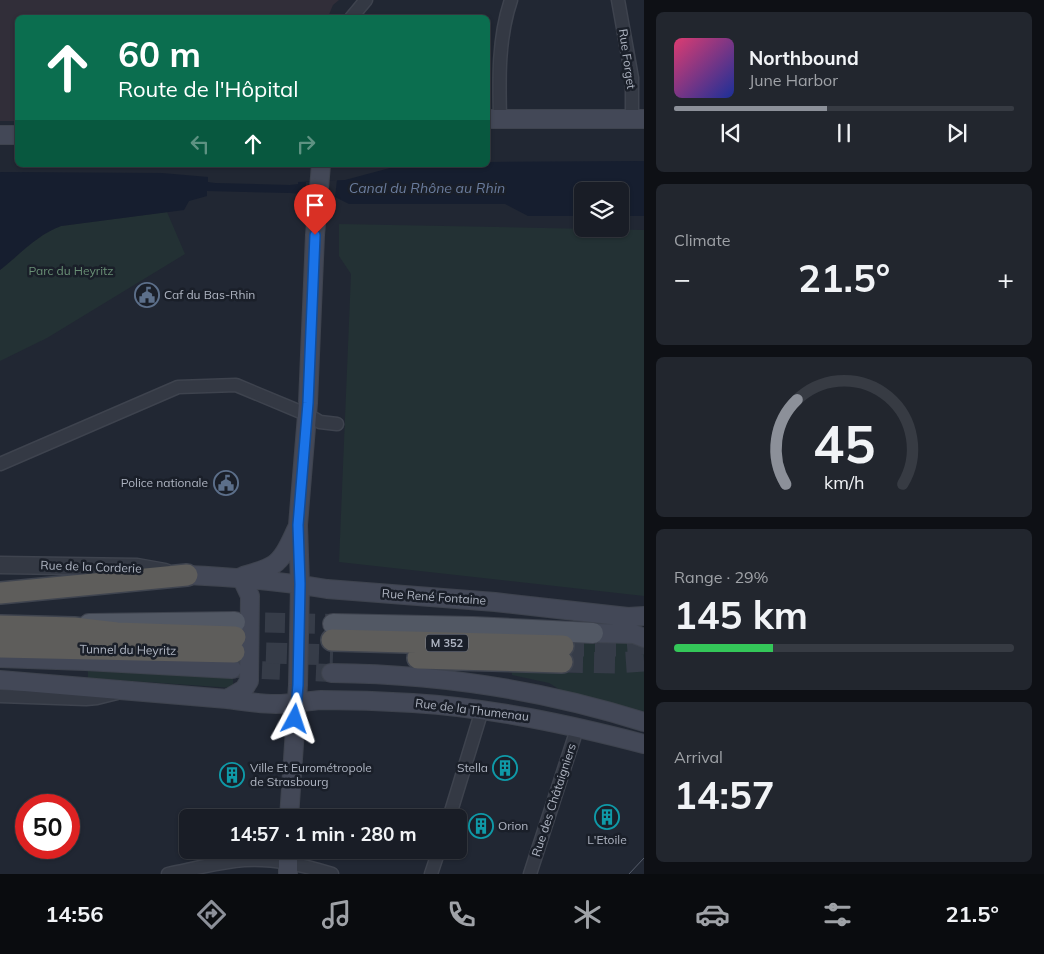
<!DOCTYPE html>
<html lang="en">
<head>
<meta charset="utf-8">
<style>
  body { margin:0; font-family:Mulish,sans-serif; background:#22262e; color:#f1f3f6; height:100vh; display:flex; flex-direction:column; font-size:19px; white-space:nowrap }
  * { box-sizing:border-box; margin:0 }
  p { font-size:16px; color:#9fa2a7 }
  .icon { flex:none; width:28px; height:28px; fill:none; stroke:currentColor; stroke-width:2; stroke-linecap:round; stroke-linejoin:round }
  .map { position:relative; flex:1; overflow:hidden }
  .side { display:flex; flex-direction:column; gap:12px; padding:12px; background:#0e1015; width:400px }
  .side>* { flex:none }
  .guide { position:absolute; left:15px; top:15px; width:475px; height:152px; border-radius:8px; box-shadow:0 1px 4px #0004,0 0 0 1px #373b43; background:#0b6e4f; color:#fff; overflow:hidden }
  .controls { position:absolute; left:574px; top:182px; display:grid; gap:10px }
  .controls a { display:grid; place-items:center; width:55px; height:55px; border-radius:8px; background:#191d26; box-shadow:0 1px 4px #0004,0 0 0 1px #373b43; font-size:25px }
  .speed { position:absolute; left:15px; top:794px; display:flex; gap:10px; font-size:25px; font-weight:700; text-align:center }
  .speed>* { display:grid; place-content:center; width:65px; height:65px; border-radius:50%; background:#191d26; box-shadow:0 1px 4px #0004,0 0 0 1px #373b43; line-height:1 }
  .speed .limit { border:8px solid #d22; background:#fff; color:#111 }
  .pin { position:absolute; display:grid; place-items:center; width:42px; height:42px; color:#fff; margin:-51px -21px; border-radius:50% 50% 50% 0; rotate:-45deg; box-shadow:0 0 5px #0007 }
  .pin .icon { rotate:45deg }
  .me { position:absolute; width:55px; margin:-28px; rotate:5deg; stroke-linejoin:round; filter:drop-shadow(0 0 4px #0008) }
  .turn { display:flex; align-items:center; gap:18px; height:105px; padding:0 20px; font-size:22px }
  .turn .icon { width:65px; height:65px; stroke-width:2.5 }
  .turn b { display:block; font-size:35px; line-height:42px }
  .lanes { display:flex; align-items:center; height:48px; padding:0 20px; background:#0003; justify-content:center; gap:25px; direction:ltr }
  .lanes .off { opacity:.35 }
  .big { font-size:38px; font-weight:700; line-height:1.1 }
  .side .card { flex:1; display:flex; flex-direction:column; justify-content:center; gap:8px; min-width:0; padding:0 18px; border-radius:8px; background:#22262e }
  .side .dial { align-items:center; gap:0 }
  .dial svg { height:130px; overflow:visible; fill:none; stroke:#373b43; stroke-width:7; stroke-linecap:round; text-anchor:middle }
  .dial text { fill:#f1f3f6; stroke:none }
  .song { display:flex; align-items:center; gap:15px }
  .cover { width:60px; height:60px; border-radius:8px; background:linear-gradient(135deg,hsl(340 70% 55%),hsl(230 70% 35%)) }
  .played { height:5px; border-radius:2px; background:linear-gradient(90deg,#8c9099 45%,#373b43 45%) }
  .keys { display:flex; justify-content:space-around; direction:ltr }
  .heat { display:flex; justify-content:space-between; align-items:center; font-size:28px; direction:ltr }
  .charge { height:8px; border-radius:4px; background:linear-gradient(90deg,#34c759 29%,#373b43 0) }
  .trip { position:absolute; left:179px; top:809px; width:288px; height:50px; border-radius:8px; background:#191d26; box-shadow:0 1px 4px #0004,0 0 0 1px #373b43; font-weight:700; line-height:50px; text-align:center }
  .menu { display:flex; height:80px; justify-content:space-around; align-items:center; background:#0a0c0f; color:#9fa2a7 }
  .menu .icon { width:35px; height:35px }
  .menu .current { color:#8c9099 }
  .menu b { font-size:22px; color:#f1f3f6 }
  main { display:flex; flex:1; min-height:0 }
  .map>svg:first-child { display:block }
</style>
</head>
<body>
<main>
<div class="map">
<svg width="644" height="874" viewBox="0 0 644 874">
  <rect width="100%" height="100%" fill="#212733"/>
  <path fill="#312e39" d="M 0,0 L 339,0 L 333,5 L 328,17 L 18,18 L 17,121 L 0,121 Z"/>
  <path fill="#233134" d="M 167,212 L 185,254 L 47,338 L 0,361 L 0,270 C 19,255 38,234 61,226 Z
    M 339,224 L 644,230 L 644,596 L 339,562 L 351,274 L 339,256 Z
    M 581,637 L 632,639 L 644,648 L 644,716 L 570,696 L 549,683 L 512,675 L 512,672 L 579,673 Z
    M 88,671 L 233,678 L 233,688 L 88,678 Z"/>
  <path fill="#161e2f" d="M 644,161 L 644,216 L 620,216 L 620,191 L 582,191 L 582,216 L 528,216 L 505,204 L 349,204 L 335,197 L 290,193 L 207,191 L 207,196 L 189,201 L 184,210 L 61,226 C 38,234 19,255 0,270 L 0,172 L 162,173 L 208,177 L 208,182 L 215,183 L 290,185 L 298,184 L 298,182 L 345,180 L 401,165 L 488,165 L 488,162 Z"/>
  <path fill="#212733" d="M 337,180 L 335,197 L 305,194 L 306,182 Z"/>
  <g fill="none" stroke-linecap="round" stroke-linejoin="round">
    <path stroke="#363c48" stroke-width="18" stroke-dasharray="18 9" stroke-linecap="butt" d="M 235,669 L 331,673"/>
    <path stroke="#363c48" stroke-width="20" stroke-dasharray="20 10" stroke-linecap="butt" d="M 235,622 L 333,624"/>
    <path stroke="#363c48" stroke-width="21" stroke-dasharray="21 11" stroke-linecap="butt" d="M 563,646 L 617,646 L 644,644
      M 234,652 L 333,655
      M 562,662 L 616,663 L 644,661"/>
    <defs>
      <path id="minor" d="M 618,0 L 632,78 L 632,119
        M 351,18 L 366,0
        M 500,119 C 499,79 498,38 511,0
        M 0,464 L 178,387 L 236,385 L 308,415 L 320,422 L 337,424
        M 0,696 L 86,699 L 97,698 L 117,693
        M 449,818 L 482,710
        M 168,874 C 193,869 219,862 244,860 C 274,858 303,865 332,874
        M 431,874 L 439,850
        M 530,874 L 578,726"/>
      <path id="tertiary" d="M 0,565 L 137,567 L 165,572"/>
      <path id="secondary" d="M 488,119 L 644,119
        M 0,135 L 18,135
        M 187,575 C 234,577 281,581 327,589 L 495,602 L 628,617 L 644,616
        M 243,576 C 253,573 265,570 273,565 C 285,557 291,540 297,528
        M 593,633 L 634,634 L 644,638
        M 0,658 L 85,661 L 232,669
        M 331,673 C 437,674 543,690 644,722
        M 0,680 L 227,699 C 243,701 259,704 276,704 C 291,704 306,701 321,700 C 352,700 382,701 413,703 C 492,708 567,724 644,744
        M 227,699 L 244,689 L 249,681 L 250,596 L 241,577
        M 289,818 L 298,685 L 300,584 L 298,525 L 308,403 L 315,235 L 321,165
        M 288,874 L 288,850"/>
      <path id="primary" d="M 89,624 L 235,622
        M 333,624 L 473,627 L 593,633"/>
      <path id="trunk" d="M 0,593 L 187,575
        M 0,626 L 74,628 L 117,633 L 235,637
        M 332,640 L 563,646
        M 0,647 L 234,652
        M 418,658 L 562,662"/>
    </defs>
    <use href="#minor" stroke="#3e434e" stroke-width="15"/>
    <use href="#tertiary" stroke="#3e434e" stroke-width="19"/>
    <use href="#secondary" stroke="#3e434e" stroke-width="20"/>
    <use href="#primary" stroke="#3e434e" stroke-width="22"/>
    <use href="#trunk" stroke="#3f444f" stroke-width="24"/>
    <use href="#minor" stroke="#343944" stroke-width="12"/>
    <use href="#tertiary" stroke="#343944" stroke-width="16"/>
    <use href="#secondary" stroke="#434857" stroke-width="18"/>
    <use href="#primary" stroke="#525864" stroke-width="20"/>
    <use href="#trunk" stroke="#5e5d5b" stroke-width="21"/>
    <path stroke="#565d6b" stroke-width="1" d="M 629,874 L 644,858"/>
  </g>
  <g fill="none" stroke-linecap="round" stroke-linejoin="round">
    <defs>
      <path id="route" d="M 295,719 L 298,685 L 300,584 L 298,525 L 308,403 L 315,235"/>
    </defs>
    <use href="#route" stroke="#114b97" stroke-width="12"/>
    <use href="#route" stroke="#1a73e8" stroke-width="9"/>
  </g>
  <defs>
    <symbol id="civic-ring" viewBox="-11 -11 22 22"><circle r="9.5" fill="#1a1f29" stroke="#5c6f8a" stroke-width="1.5"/><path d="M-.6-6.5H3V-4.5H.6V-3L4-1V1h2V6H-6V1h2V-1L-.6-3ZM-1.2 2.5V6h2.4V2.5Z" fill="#5c6f8a"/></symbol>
    <symbol id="building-ring" viewBox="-11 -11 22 22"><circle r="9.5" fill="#1a1f29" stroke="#0f9aa8" stroke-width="1.5"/><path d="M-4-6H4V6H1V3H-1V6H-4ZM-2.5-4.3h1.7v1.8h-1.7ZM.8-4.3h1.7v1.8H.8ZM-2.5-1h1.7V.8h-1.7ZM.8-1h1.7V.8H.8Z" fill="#0f9aa8"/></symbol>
  </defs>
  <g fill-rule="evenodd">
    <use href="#civic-ring" x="133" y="281" width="28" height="28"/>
    <use href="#civic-ring" x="212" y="469" width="28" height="28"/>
    <use href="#building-ring" x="491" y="754" width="28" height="28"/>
    <use href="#building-ring" x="218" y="761" width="28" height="28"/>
    <use href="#building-ring" x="593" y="803" width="28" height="28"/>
    <use href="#building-ring" x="467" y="812" width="28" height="28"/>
  </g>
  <g text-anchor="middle" stroke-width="5" stroke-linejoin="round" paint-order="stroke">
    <rect fill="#1a1f29" stroke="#828793" stroke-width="1" x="426" y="634.5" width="42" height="17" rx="4"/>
    <g font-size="11" font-weight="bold" fill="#aeb4c1">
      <text x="447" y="647">M 352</text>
    </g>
    <g font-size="12" fill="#aeb4c1" stroke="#1a1f29">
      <text transform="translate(627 59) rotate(82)" y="4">Rue Forget</text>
      <text transform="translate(91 567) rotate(2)" y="4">Rue de la Corderie</text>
      <text transform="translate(434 597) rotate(4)" y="4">Rue René Fontaine</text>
      <text transform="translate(128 650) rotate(1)" y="4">Tunnel du Heyritz</text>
      <text transform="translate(472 710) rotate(7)" y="4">Rue de la Thumenau</text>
      <text transform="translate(554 800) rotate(-72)" y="4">Rue des Châtaigniers</text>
    </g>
    <g font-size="12" fill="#698f75" stroke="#1a1f29">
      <text x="71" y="275">Parc du Heyritz</text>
    </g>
    <g font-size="12" fill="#aeb4c1" stroke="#1a1f29" text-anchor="start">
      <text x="164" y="299">Caf du Bas-Rhin</text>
      <text x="208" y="487" text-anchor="end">Police nationale</text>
      <text x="250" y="772">Ville Et Eurométropole<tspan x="250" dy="14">de Strasbourg</tspan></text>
      <text x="488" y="772" text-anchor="end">Stella</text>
      <text x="498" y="830">Orion</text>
      <text x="607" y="844" text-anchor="middle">L'Etoile</text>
    </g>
    <g font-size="14" font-style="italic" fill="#6a7c9d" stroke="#1a1f29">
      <text x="427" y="193">Canal du Rhône au Rhin</text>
    </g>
  </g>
</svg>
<div class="controls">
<a><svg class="icon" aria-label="layers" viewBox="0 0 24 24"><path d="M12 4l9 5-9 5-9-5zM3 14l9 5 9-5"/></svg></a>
</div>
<div class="speed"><div class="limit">50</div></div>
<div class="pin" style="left:315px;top:235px;background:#d93025"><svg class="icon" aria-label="arrive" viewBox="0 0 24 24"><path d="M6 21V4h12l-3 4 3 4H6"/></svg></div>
<svg class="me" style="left:295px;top:719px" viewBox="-20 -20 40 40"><path d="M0-17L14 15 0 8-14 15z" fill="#1a73e8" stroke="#fff" stroke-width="4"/></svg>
<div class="trip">14:57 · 1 min · 280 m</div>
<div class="guide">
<div class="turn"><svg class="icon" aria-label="ahead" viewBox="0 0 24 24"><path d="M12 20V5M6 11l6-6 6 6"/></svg><div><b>60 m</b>Route de l'Hôpital</div></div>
<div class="lanes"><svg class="icon off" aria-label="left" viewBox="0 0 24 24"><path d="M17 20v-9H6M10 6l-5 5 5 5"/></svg><svg class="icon" aria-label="ahead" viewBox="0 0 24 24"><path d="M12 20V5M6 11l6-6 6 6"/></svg><svg class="icon off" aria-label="right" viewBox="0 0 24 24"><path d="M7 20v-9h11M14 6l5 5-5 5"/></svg></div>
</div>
</div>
<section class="side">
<div class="card">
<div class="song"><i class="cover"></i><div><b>Northbound</b><p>June Harbor</p></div></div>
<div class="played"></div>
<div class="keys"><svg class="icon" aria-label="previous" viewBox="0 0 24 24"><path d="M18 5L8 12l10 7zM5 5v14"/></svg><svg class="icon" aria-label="pause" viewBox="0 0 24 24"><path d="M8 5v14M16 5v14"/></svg><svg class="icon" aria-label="next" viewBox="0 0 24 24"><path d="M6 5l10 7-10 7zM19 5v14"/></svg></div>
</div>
<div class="card"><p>Climate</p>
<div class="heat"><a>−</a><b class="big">21.5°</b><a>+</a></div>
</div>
<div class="card dial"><svg viewBox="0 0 100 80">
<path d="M14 69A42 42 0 1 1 86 69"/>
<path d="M14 69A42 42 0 0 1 21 17" stroke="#8c9099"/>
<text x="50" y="56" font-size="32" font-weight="700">45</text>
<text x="50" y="72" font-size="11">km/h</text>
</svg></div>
<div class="card"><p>Range · 29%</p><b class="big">145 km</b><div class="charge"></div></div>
<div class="card"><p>Arrival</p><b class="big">14:57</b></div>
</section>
</main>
<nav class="menu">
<b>14:56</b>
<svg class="icon current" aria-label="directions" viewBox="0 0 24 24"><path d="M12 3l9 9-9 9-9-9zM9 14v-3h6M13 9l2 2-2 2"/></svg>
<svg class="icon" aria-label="music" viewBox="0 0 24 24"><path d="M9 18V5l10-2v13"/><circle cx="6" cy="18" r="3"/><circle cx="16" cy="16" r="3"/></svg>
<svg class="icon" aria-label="phone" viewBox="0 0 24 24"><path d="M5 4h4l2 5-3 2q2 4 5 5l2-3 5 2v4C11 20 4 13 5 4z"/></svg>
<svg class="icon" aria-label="climate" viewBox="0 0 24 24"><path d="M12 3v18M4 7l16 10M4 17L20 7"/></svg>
<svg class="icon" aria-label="car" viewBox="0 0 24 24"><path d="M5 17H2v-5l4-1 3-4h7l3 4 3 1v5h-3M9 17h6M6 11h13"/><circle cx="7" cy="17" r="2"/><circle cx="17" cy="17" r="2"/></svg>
<svg class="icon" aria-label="filters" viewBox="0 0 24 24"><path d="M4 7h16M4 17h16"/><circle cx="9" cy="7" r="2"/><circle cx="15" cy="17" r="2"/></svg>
<b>21.5°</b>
</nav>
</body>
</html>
